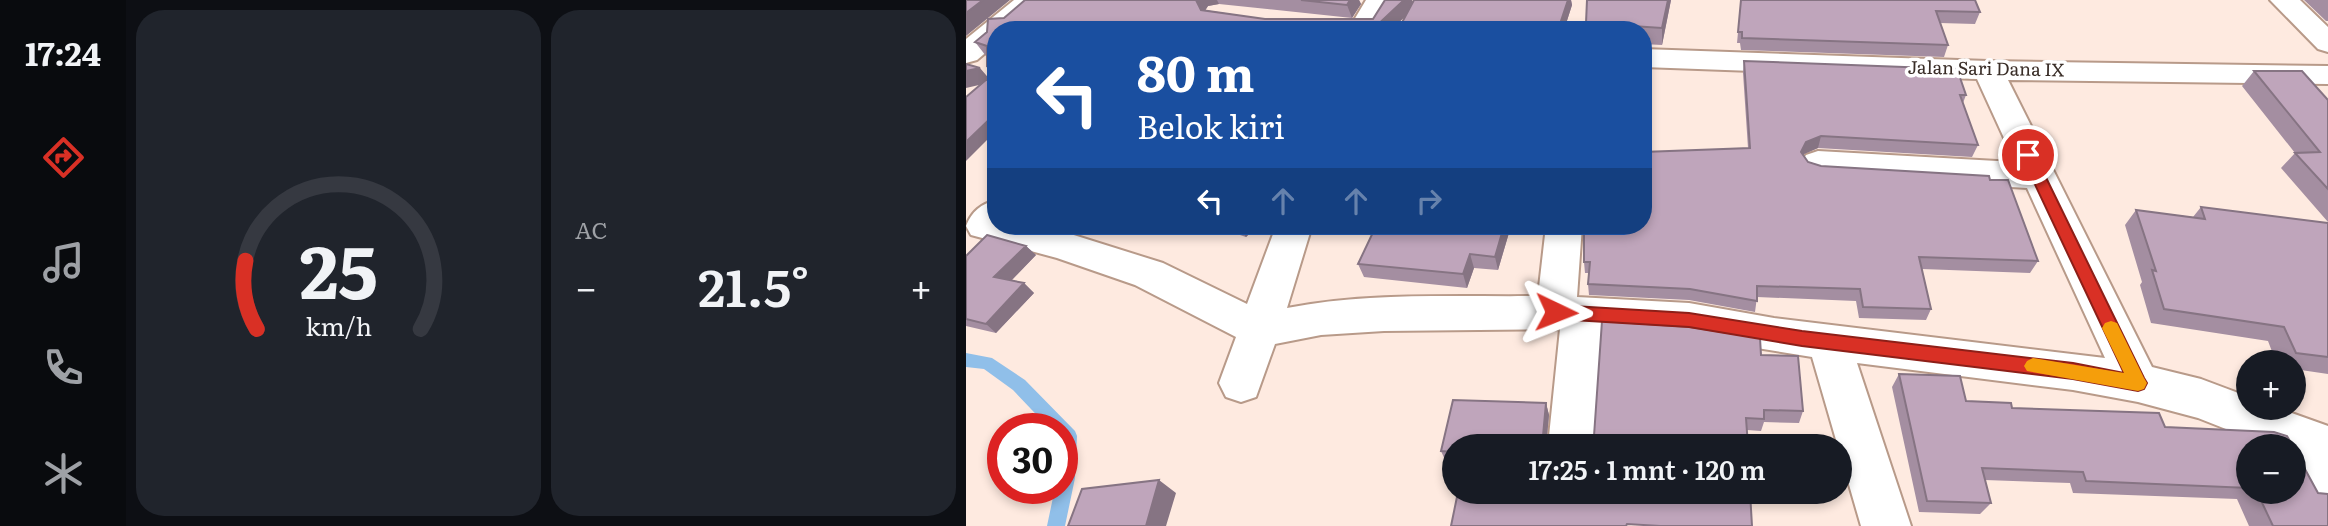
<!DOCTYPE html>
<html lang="id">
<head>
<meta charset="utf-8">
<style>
  body { margin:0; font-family:Literata,serif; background:#20242c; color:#f1f3f6; height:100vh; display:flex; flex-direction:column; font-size:26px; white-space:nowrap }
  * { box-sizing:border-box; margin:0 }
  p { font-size:23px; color:#9ea1a6 }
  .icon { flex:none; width:38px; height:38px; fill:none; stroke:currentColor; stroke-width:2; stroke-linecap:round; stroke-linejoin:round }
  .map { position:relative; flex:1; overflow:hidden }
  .panel { display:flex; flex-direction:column; gap:10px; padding:10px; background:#0d0f14; width:840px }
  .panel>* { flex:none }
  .banner { position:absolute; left:21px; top:21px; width:665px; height:214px; border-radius:28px; box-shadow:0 4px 10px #0003; background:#1a4fa0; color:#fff; overflow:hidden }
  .fabs { position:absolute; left:1270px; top:350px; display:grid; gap:14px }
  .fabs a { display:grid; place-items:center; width:70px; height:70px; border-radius:50%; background:#171b24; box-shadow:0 4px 10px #0003; font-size:35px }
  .speed { position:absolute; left:21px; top:413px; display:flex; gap:14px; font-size:35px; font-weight:700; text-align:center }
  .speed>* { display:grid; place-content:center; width:91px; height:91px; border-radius:50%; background:#171b24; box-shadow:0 4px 10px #0003; line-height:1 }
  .speed .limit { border:10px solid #d22; background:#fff; color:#111 }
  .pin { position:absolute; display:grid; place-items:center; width:60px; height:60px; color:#fff; margin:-30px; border:4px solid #fff; border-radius:50%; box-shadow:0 2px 7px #0007 }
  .me { position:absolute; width:77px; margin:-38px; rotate:92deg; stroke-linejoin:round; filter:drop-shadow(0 0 5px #0008) }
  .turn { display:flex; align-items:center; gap:24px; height:147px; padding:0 35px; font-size:32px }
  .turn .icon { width:91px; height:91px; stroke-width:2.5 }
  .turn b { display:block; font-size:49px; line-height:60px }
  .lanes { display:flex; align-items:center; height:66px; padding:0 35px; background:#0003; justify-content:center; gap:35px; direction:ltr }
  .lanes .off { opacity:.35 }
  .big { font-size:52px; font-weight:600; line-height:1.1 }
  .panel .widget { flex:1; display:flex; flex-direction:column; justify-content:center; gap:10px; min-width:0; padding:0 24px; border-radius:28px; background:#20242c }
  .panel .dial { align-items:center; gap:0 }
  .dial svg { height:182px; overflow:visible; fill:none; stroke:#363941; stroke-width:7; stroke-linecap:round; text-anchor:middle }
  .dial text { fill:#f1f3f6; stroke:none }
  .heat { display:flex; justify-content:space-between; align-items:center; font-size:38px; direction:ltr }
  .panel .tiles { flex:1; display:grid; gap:10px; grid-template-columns:repeat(2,1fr) }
  .trip { position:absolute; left:476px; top:434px; width:410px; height:70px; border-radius:35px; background:#171b24; box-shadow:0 4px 10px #0003; font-weight:600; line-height:70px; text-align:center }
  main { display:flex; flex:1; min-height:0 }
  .tabs { display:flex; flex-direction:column; width:126px; justify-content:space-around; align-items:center; background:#090b0e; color:#9ea1a6 }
  .tabs .icon { width:49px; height:49px }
  .tabs .selected { color:#d93025 }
  .tabs b { font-size:32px; color:#f1f3f6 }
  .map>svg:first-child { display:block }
</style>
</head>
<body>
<main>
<nav class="tabs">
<b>17:24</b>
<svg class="icon selected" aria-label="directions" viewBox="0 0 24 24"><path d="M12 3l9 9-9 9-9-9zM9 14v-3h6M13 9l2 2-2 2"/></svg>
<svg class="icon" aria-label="music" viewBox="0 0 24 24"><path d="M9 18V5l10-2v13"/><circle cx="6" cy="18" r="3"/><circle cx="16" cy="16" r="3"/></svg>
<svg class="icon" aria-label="phone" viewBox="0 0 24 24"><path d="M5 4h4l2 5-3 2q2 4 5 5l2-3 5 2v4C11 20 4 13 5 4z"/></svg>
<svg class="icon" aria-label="climate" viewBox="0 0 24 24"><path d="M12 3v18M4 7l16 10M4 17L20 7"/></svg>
</nav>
<section class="panel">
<div class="tiles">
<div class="widget dial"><svg viewBox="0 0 100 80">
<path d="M14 69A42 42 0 1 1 86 69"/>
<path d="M14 69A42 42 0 0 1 9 39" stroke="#d93025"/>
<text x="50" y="56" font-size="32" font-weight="700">25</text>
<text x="50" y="72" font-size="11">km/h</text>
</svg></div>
<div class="widget"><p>AC</p>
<div class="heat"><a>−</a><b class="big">21.5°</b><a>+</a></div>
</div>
</div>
</section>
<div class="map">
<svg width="1362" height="526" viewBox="0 0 1362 526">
  <rect width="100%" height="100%" fill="#feeae0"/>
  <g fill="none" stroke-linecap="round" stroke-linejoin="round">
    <path fill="#90bfe9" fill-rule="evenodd" d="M 0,353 L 26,358 L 59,380 L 109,431 L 111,436 L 109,478 L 99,526 L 81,526 L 89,488 L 96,488 L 96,429 L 84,429 L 47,390 L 18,369 L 0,367 Z"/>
    <defs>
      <path id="street" d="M 48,0 L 79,0 L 47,30 L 30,30 L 30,44 L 11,60 L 0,63 L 0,39 Z
        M 400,0 L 428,0 L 411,30 L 382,30 Z
        M 1304,0 L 1334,0 L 1362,27 L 1362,52 L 1352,49 Z
        M 677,49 L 1022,61 L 1362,66 L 1362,84 L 1042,80 L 1186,367 L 1235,379 L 1283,397 L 1283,408 L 1312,408 L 1362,426 L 1362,507 L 1345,500 L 1332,458 L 1328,456 L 1328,446 L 1303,446 L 1232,418 L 1172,402 L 1107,390 L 891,363 L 945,526 L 895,526 L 846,357 L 723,337 L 635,331 L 628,446 L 582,446 L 594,329 L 418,331 L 355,335 L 309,344 L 290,397 L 275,402 L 260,397 L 253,383 L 270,337 L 169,285 L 91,258 L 5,235 L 0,226 C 6,211 15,204 30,200 L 30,226 L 76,226 L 95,231 L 197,263 L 281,304 L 310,226 L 346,226 L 321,308 C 403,292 488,297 572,296 L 580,226 L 616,226 L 611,297 L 723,303 L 808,318 L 1139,358 L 1061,188 L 852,175 L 840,171 L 835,163 L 840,155 L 852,151 L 1049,162 L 1011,79 L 677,67 Z"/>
    </defs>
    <use href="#street" stroke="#b89a89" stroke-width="4"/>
    <use href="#street" fill="#fff" fill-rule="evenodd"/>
  </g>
  <path fill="#a48ea1" d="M 59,0 L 393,0 L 395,4 L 386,18 L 253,4 L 242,6 L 239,10 L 299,19 L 407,19 L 419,0 L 446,0 L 446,2 L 448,0 L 605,0 L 606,5 L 598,30 L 432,30 L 439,16 L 425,30 L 30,30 L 21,56 L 20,56 L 9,42 L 38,18 Z
    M 705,0 L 696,45 L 677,44 L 677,30 L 621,30 L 620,23 Z
    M 775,0 L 1014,12 L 1009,24 L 974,23 L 982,45 L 978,57 L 775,50 L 774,43 L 771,43 Z
    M 1338,0 L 1362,0 L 1362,21 L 1360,21 Z
    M 778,61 L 1000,95 L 997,103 L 1012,145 L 1006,157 L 852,148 L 838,154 L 837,155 L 842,162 L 855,166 L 1024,180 L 1072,261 L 1064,273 L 956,269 L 965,309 L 960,320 L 893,318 L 890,301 L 791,297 L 789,312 L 723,300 L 623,295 L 622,284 L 623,273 L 619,273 L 618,262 L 782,148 L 777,73 Z
    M 1288,71 L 1362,100 L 1362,222 L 1315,168 L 1329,153 L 1276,86 Z
    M 1235,207 L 1362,223 L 1362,374 L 1328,369 L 1328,362 L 1310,362 L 1302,341 L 1185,323 L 1174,285 L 1176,282 L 1159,225 L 1170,210 L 1227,217 Z
    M 247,226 L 291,226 L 280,237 Z
    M 410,226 L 545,226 L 532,270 L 508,268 L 501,288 L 398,277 L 392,264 Z
    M 60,246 L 70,255 L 45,281 L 58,283 L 68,293 L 30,333 L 0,326 L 0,256 Z
    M 636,321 L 724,327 L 794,338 L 795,355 L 832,356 L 837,411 L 833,423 L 798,422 L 795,431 L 781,430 L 782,446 L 488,446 L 488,462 L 480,462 L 475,451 L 487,400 L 580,403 L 583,415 L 581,436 L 628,436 Z
    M 933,374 L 1000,401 L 1046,408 L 1199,427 L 1283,446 L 1283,492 L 1328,492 L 1362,526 L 1283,526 L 1271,499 L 1107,493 L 1104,483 L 1019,480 L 1025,503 L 1014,514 L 953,512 L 926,387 Z"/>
  <path fill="#867483" d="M 17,0 L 44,0 L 0,36 L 0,13 Z
    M 230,0 L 251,0 L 253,4 L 242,6 L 237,14 Z
    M 384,0 L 393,0 L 395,4 L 386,18 L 381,5 Z
    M 438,0 L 446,0 L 448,8 L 425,30 L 406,30 Z
    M 602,0 L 605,0 L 606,5 L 598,30 L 592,30 Z
    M 702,0 L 705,0 L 696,45 L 696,28 Z
    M 30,64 L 30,77 L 21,66 Z
    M 14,68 L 26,82 L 0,88 L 0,71 Z
    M 30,113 L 30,131 L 0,161 L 0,142 Z
    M 855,136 L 852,148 L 838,154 L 833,164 L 835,152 L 840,142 Z
    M 273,226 L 291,226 L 280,237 Z
    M 538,226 L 545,226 L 532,270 L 529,257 Z
    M 60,246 L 70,255 L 39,287 L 28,277 Z
    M 504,254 L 508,268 L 501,288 L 497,274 Z
    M 58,283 L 68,293 L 30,333 L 20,324 Z
    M 580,403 L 583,415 L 580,446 L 577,436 Z
    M 193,480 L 210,493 L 200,526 L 180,526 Z"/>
  <path fill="#bfa5bb" stroke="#867483" stroke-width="2" d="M 0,0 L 17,0 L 0,13 Z
    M 59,0 L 230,0 L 235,10 L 299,19 L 407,19 L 419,0 L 438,0 L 406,30 L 30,30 L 30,64 L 21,66 L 21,46 L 9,42 L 21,32 L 22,19 L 38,18 Z
    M 335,0 L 384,0 L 381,5 Z
    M 448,0 L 602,0 L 592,30 L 432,30 Z
    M 621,0 L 702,0 L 696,28 L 620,23 Z
    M 775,0 L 1009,0 L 1014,12 L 970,11 L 982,45 L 776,38 L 776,32 L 772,32 Z
    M 778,61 L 991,69 L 1000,95 L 994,95 L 1012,145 L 855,136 L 840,142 L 835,152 L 842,162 L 855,166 L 1023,176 L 1024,180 L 1042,180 L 1072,261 L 953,257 L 965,309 L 897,307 L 894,289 L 791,286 L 791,301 L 724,289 L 622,284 L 624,262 L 618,262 L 618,226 L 677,226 L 677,152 L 784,148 Z
    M 0,64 L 14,68 L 0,71 Z
    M 1288,71 L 1336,71 L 1362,100 L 1362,189 L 1329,153 L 1354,152 Z
    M 21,79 L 30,88 L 30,113 L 0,142 L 0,97 Z
    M 1235,207 L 1362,223 L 1362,357 L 1330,353 L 1318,327 L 1198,309 L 1186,270 L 1190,271 L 1170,210 L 1239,219 Z
    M 410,226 L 538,226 L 529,257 L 504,254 L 497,274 L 392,264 Z
    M 21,235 L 60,246 L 28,277 L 58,283 L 20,324 L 0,319 L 0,256 Z
    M 636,321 L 724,327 L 794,338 L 795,355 L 832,356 L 837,411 L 798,410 L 798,419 L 780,418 L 782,446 L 488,446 L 488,452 L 475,451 L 487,400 L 580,403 L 577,436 L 628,436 Z
    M 933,374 L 994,376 L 1000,401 L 1045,403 L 1046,408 L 1193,413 L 1199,427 L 1308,432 L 1321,436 L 1327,446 L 1283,446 L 1283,488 L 1120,481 L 1117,472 L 1016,468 L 1025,503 L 961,501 Z
    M 1328,449 L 1352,493 L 1362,494 L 1362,526 L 1307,526 L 1291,492 L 1328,492 Z
    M 193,480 L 180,526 L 102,526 L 116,489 Z
    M 492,492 L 784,492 L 786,526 L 694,526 L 661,524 L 660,526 L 485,526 Z"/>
  <path fill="#d93025" stroke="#8d1f18" stroke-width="2" d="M 1062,150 L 1069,155 L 1178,378 L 1181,383 L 1178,389 L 1172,391 L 1107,379 L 836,346 L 723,327 L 590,319 L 584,317 L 582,312 L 584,307 L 590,305 L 723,313 L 836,331 L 1107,363 L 1158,373 L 1055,155 Z"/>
  <path fill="#f59e0b" d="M 1145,321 L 1151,323 L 1178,378 L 1181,383 L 1178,389 L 1172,391 L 1061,371 L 1058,366 L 1061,361 L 1067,358 L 1158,373 L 1136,328 L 1139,323 Z"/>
  <g text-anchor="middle" stroke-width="7" stroke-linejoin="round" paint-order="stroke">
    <g font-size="18" fill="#392d27" stroke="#fff">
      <text transform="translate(1020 69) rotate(1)" y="6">Jalan Sari Dana IX</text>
    </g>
  </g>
</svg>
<div class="fabs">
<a>+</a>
<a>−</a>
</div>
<div class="speed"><div class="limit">30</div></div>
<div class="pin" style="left:1062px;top:155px;background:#d93025"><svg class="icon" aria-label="arrive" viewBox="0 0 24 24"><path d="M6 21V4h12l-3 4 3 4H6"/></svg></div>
<svg class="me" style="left:590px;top:312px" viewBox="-20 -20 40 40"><path d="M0-17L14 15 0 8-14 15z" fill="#d93025" stroke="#fff" stroke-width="4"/></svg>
<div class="trip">17:25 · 1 mnt · 120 m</div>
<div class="banner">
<div class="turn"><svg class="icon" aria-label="left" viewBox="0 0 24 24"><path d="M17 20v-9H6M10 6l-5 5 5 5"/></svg><div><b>80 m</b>Belok kiri</div></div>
<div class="lanes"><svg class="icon" aria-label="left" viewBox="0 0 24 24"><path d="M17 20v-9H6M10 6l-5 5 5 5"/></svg><svg class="icon off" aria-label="ahead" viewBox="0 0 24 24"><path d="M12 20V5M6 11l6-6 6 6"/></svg><svg class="icon off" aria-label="ahead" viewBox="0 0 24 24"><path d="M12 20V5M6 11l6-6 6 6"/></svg><svg class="icon off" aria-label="right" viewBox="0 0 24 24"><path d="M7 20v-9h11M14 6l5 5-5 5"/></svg></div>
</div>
</div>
</main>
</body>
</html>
